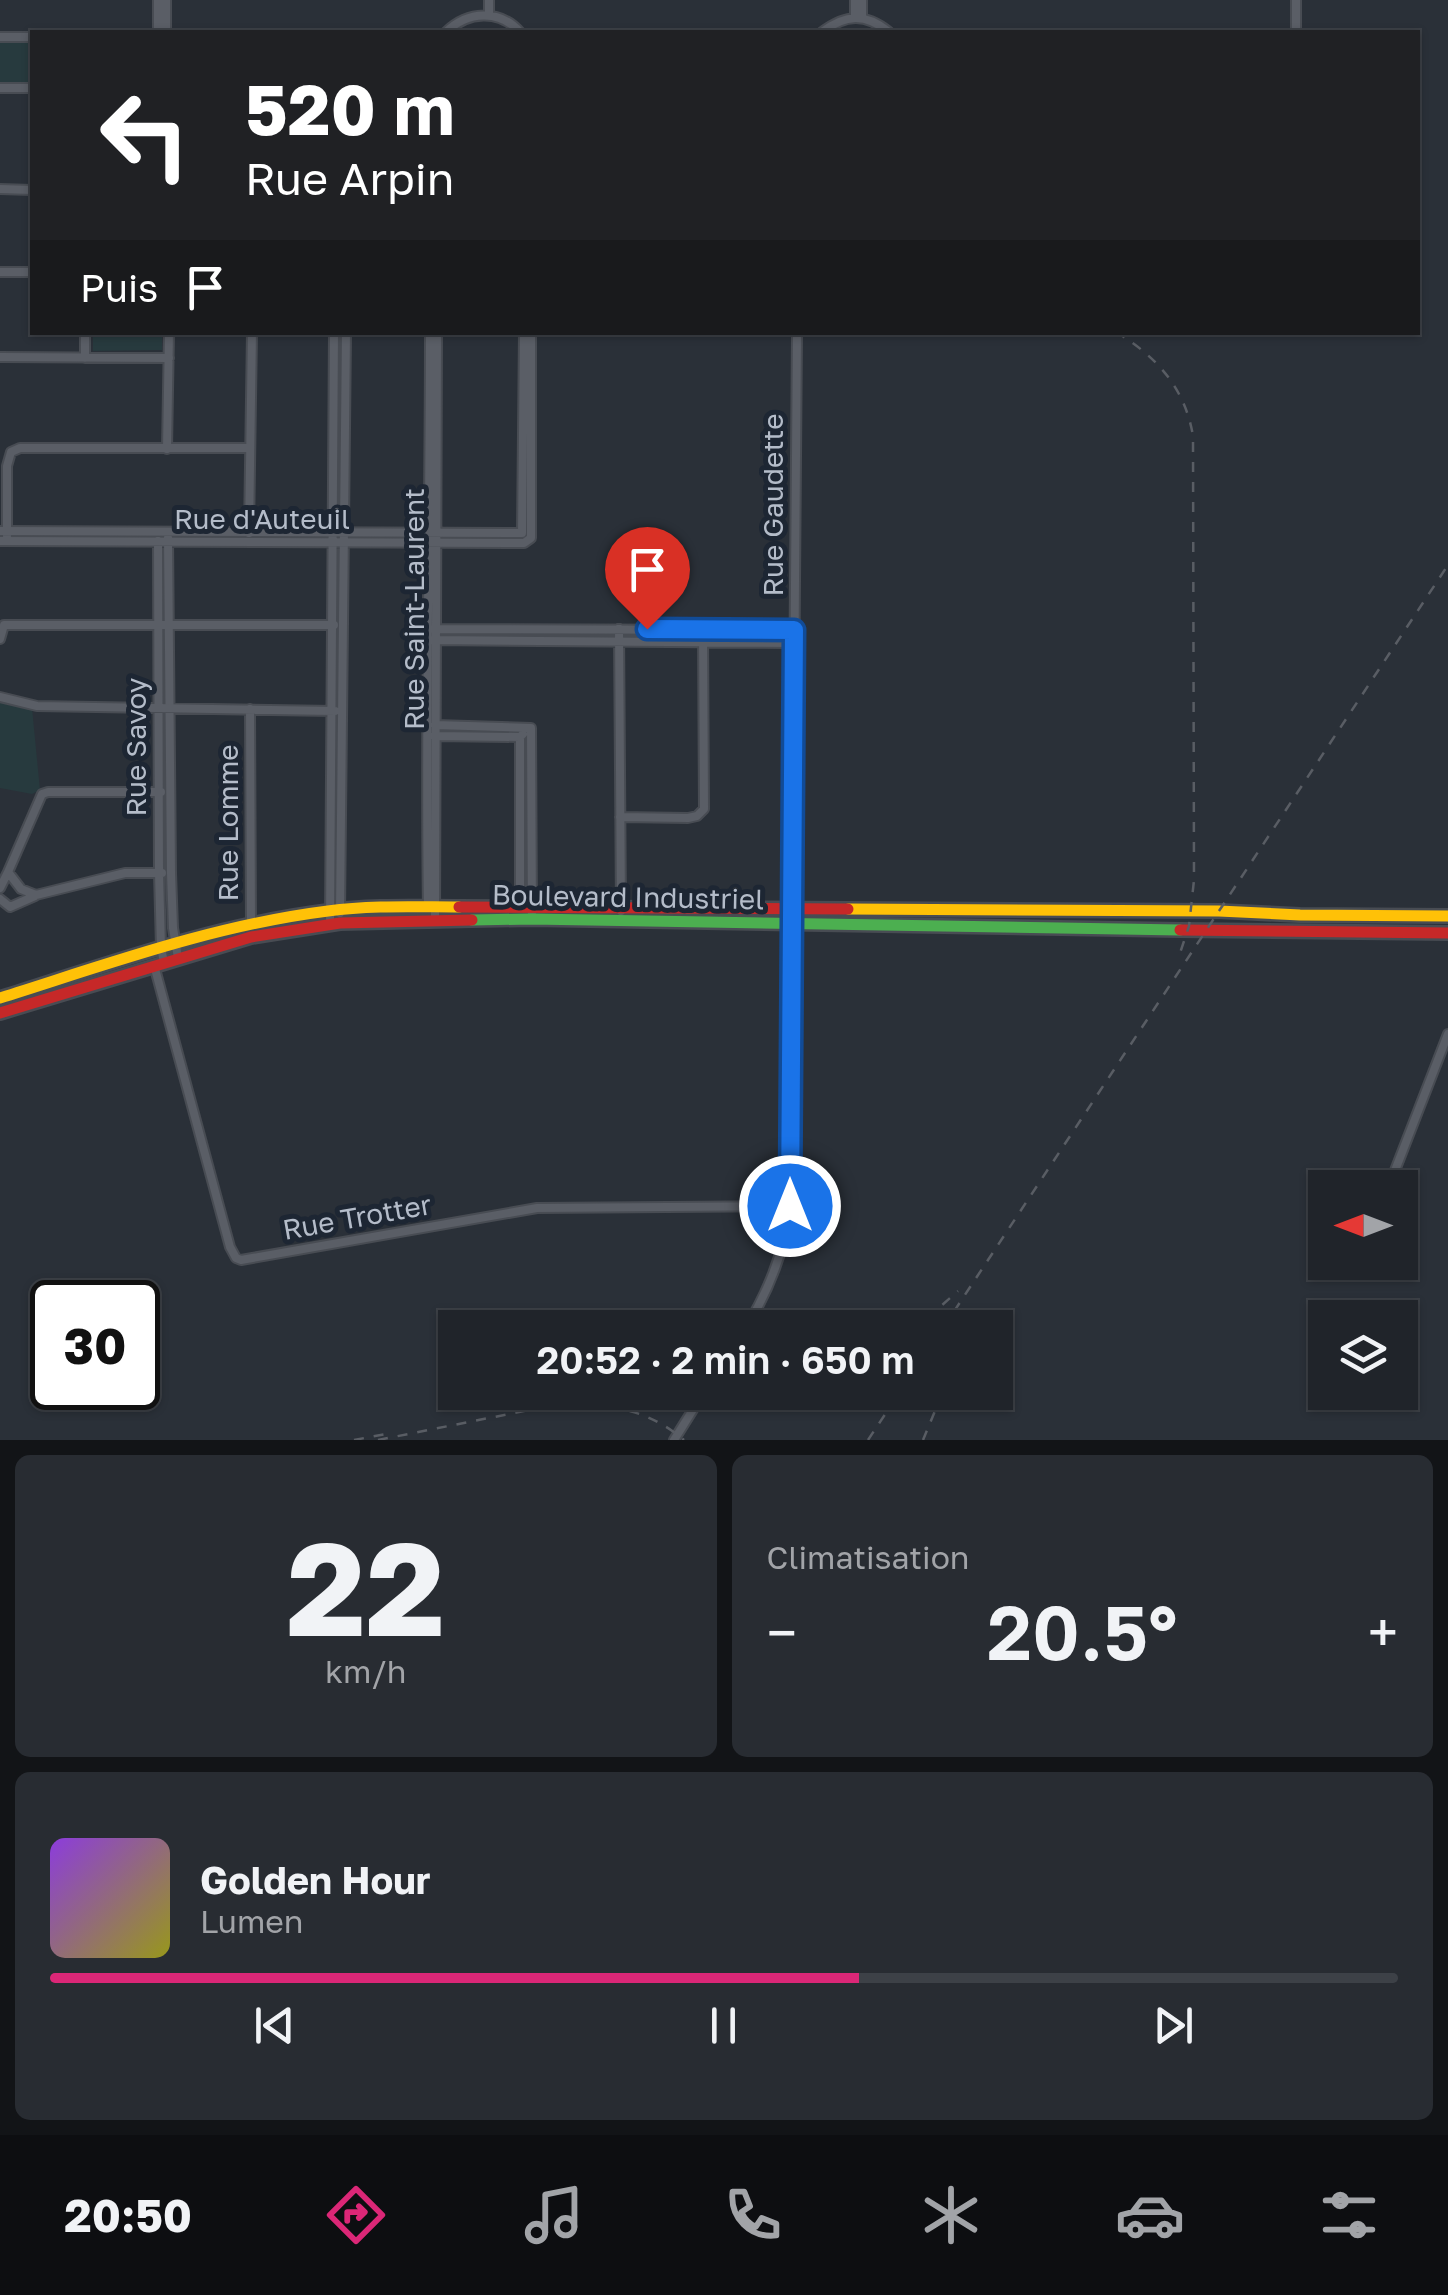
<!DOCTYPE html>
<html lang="fr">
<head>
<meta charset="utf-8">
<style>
  body { margin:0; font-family:"Golos Text",sans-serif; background:#282c32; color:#f1f3f6; height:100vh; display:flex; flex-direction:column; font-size:38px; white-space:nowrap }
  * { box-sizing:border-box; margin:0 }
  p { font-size:32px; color:#a2a4a8 }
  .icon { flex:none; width:55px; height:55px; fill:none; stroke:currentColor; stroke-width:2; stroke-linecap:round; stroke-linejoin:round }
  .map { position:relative; height:1440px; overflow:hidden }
  .side { display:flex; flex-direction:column; gap:15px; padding:15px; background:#121417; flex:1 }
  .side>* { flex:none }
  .hud { position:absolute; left:30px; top:30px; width:1390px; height:305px; border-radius:0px; box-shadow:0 2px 8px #0004,0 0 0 2px #3d4147; background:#202124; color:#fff; overflow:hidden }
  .needle { width:65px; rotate:270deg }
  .buttons { position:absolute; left:1308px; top:1170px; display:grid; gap:20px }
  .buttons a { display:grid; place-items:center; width:110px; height:110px; border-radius:0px; background:#20242a; box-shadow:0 2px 8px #0004,0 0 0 2px #3d4147; font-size:50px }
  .speed { position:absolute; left:30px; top:1280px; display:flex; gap:20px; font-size:50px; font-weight:700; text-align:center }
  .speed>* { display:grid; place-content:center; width:130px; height:130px; border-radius:50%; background:#20242a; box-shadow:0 2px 8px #0004,0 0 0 2px #3d4147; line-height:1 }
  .speed .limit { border:5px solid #111; border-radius:15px; background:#fff; color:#111 }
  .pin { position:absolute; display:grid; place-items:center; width:85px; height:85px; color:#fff; margin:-102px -42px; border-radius:50% 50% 50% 0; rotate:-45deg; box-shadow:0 0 10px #0007 }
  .pin .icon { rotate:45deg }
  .me { position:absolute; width:110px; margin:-55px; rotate:0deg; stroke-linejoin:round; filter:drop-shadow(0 0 8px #0008) }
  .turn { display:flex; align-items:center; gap:35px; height:210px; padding:0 50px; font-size:45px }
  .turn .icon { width:130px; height:130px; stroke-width:2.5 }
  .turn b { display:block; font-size:70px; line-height:85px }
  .then { display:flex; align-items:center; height:95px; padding:0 50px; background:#0003; gap:20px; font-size:38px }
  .big { font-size:75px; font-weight:600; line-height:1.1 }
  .side .card { flex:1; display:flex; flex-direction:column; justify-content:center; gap:15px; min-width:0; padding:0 35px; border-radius:15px; background:#282c32 }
  .side .dial { align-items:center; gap:0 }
  .dial b { font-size:130px; line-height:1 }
  .song { display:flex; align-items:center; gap:30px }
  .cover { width:120px; height:120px; border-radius:15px; background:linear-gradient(135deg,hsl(270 70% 55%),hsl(60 70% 35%)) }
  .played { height:10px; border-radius:5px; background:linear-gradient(90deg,#db2777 60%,#3d4147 60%) }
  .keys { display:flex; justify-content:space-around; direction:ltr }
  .heat { display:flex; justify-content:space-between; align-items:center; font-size:55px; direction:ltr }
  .side .tiles { flex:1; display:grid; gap:15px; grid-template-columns:1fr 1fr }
  .card:last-child { grid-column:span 2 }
  .trip { position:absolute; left:438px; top:1310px; width:575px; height:100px; border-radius:0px; background:#20242a; box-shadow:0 2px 8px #0004,0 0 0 2px #3d4147; font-weight:600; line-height:100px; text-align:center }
  .dock { display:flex; height:160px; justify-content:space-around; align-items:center; background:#0d0e11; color:#a2a4a8 }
  .dock .icon { width:70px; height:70px }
  .dock .selected { color:#db2777 }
  .dock b { font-size:45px; color:#f1f3f6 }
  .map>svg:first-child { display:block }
</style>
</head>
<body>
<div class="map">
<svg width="1448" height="1440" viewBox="0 0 1448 1440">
  <defs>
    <pattern id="grass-tufts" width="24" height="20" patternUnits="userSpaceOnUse" patternTransform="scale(2.5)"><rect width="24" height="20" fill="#273a3e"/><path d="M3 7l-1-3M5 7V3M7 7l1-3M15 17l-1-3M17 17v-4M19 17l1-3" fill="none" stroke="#445559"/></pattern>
  </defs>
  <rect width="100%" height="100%" fill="#2a3038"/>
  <path fill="url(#grass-tufts)" d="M 149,1279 L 151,1287 L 100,1302 L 75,1302 Z"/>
  <path fill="#273a3e" d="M 0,41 L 32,41 L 32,83 L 0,83 Z
    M 93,333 L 162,333 L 162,350 L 93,351 Z
    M 0,701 L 32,708 L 40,790 L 32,794 L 0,788 Z"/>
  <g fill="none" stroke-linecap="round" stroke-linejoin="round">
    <defs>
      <path id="street" d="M 158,0 L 158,32
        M 166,0 L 166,32
        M 855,0 L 855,18
        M 862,0 L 862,18
        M 1296,0 L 1296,32
        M 489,15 L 489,0
        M 446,32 C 468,11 499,9 520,32
        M 822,32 C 846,14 865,13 889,32
        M 0,37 L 32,37
        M 0,88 L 32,88
        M 0,189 L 32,190
        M 0,272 L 32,272
        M 0,357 L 169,358
        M 85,358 L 85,332
        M 167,449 L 169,332
        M 0,531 L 522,533
        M 249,533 L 252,332
        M 522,533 L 524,332
        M 7,536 L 7,466 L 11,452 L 20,448 L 250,448
        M 168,538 L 171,873 L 173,928 L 178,958
        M 0,541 L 524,543 L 531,538 L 531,332
        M 158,541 L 159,873 L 161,948 L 164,962
        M 434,629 L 794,630
        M 619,629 L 621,911
        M 0,639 L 4,625 L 334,625
        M 431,640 L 794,643
        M 0,697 L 37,706 L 335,711
        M 250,709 L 251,925
        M 435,725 L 531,728
        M 531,728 L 532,919
        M 434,736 L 520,737 L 523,734
        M 520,737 L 520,908
        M 161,792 L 48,792 L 42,794 L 8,872 L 21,889 L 36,895 L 125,873 L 162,873
        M 620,817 L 688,818 L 697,816 L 704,809 L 703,629
        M 0,888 L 8,872
        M 0,899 L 10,907 L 35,896
        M 428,908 C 425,716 430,524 430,332
        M 340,913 L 346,332
        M 435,920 L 437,332
        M 330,924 L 334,332
        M 154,965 L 230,1247 L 236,1258 L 241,1260 L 537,1208 L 790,1206
        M 1389,1186 L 1448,1034
        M 746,1328 C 769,1290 785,1251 790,1206 L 797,332
        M 674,1440 L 704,1392"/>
      <path id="fast" d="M 472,920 L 532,919 L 1180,930"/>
      <path id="slow" d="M 848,909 L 1219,911 L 1300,915 L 1448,916
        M 0,998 C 108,964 215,925 328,911 C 371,905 416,907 459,907"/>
      <path id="jam" d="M 459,907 L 848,909
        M 1180,930 L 1448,933
        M 0,1013 L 251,937 L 340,923 L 472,920"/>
    </defs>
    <use href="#street" stroke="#484c53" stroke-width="12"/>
    <use href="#fast" stroke="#484c53" stroke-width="16"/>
    <use href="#slow" stroke="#484c53" stroke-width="16"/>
    <use href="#jam" stroke="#484c53" stroke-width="16"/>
    <use href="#street" stroke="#5a5e66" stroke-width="8"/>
    <use href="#fast" stroke="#4caf50" stroke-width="11"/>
    <use href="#slow" stroke="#ffc107" stroke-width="11"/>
    <use href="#jam" stroke="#c62828" stroke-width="11"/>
    <path stroke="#595d64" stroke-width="2.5" stroke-dasharray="10 10" stroke-linecap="butt" d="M 1116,332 C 1157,357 1185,388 1193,436 L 1194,880 L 1189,926 L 1178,959
      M 910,1328 L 933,1313 L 958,1291
      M 943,1328 L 1448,565
      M 590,1406 C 626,1406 657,1417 684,1440
      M 354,1440 L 391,1433
      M 378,1440 L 620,1392
      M 868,1440 L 900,1392
      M 923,1440 L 935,1411 L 938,1392"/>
  </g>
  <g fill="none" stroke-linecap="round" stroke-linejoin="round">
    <defs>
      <path id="route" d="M 647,629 L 794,630 L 790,1206"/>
    </defs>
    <use href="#route" stroke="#114b97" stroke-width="25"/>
    <use href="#route" stroke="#1a73e8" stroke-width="18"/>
  </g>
  <g text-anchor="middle" stroke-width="10" stroke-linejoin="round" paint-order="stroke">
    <g font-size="28" fill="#b4bcc9" stroke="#1d2633">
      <text transform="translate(773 505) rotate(-90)" y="10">Rue Gaudette</text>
      <text x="262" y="529">Rue d'Auteuil</text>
      <text transform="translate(414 609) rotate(-90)" y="10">Rue Saint-Laurent</text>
      <text transform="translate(136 747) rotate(-90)" y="10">Rue Savoy</text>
      <text transform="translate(228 823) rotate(-90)" y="10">Rue Lomme</text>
      <text transform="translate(628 897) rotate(1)" y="10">Boulevard Industriel</text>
      <text transform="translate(357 1217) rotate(-10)" y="10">Rue Trotter</text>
    </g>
  </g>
</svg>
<div class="buttons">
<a><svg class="needle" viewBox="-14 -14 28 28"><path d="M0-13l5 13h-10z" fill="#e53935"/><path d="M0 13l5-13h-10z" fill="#a2a4a8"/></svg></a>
<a><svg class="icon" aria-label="layers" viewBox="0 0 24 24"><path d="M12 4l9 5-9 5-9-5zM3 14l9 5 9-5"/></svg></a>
</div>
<div class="speed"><div class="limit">30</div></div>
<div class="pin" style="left:647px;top:629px;background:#d93025"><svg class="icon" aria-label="arrive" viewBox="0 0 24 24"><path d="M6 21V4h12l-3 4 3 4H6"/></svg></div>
<svg class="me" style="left:790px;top:1206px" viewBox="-20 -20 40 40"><circle r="17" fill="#1a73e8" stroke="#fff" stroke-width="3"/><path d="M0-11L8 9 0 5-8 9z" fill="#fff"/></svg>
<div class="trip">20:52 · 2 min · 650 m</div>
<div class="hud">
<div class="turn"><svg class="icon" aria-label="left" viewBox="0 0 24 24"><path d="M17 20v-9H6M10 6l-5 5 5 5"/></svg><div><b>520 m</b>Rue Arpin</div></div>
<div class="then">Puis<svg class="icon" aria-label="arrive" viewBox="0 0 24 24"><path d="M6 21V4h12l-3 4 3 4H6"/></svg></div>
</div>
</div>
<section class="side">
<div class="tiles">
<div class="card dial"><b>22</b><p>km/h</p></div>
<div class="card"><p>Climatisation</p>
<div class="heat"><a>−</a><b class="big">20.5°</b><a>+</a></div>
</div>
<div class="card">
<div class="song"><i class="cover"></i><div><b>Golden Hour</b><p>Lumen</p></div></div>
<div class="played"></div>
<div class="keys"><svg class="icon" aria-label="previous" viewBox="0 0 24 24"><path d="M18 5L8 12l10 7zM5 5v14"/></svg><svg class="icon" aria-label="pause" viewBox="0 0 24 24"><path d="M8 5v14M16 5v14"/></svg><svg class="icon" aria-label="next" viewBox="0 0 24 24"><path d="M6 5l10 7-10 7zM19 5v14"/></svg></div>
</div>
</div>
</section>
<nav class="dock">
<b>20:50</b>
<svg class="icon selected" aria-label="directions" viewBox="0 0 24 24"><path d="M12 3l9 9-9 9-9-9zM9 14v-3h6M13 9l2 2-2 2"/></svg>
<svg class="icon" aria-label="music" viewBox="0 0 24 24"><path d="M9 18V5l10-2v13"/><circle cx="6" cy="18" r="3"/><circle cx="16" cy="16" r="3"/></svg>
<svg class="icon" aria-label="phone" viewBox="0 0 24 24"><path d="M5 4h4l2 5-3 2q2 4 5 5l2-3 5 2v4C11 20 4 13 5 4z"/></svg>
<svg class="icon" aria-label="climate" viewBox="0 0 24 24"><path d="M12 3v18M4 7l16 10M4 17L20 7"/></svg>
<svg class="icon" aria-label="car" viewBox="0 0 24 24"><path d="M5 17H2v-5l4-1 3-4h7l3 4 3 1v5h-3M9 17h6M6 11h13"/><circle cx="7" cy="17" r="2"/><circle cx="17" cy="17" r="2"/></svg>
<svg class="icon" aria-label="filters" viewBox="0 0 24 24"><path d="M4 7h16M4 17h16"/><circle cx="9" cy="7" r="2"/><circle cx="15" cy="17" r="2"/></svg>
</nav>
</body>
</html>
